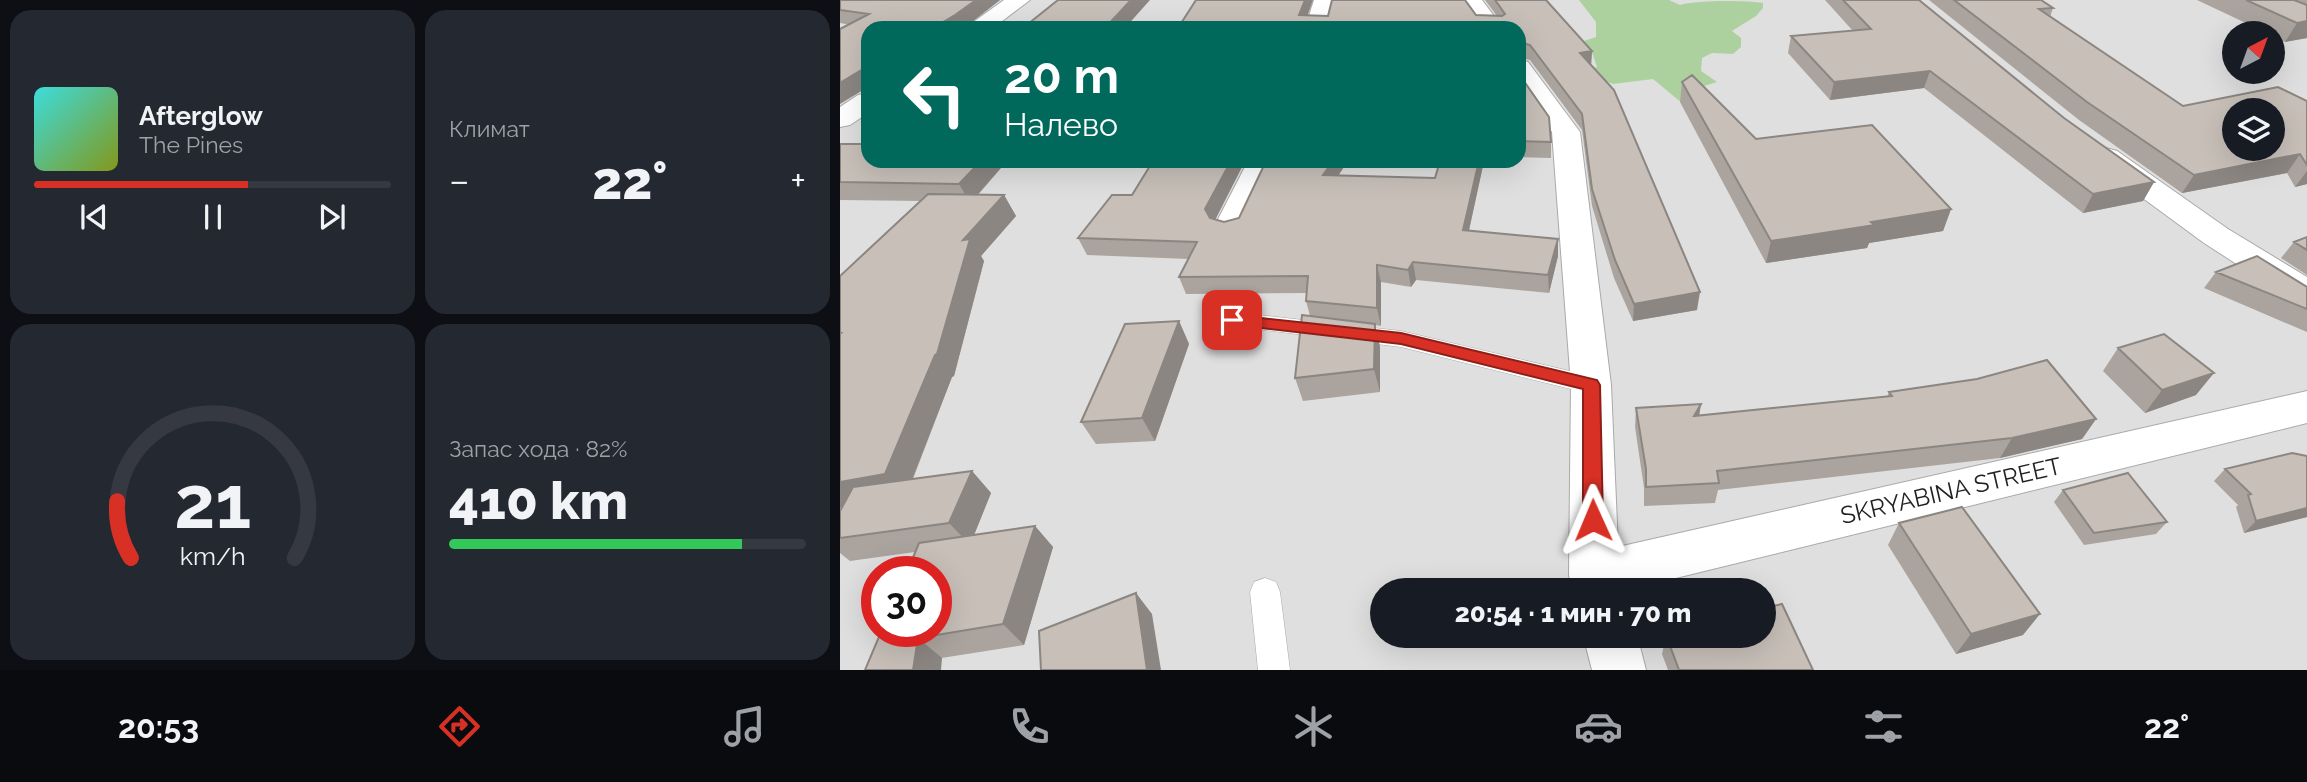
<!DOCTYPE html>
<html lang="ru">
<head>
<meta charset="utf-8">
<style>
  body { margin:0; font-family:Raleway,sans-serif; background:#242831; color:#f1f3f6; height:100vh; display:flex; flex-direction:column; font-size:26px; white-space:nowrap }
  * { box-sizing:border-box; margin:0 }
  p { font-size:23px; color:#9ea1a6 }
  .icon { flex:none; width:38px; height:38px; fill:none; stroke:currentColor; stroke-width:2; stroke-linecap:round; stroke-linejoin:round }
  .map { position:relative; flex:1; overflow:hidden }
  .sheet { display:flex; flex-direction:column; gap:10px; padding:10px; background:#0d0f14; width:840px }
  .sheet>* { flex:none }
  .banner { position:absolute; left:21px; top:21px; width:665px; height:147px; border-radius:21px; box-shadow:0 7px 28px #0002; background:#00695c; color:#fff; overflow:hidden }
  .needle { width:46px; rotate:41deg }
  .tools { position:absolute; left:1382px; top:21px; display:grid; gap:14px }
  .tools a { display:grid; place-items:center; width:63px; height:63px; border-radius:50%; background:#171b24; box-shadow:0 7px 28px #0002; font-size:35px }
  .speed { position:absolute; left:21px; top:556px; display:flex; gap:14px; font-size:35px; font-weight:700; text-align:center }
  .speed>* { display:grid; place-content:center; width:91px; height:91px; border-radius:50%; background:#171b24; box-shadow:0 7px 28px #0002; line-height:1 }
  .speed .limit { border:10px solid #d22; background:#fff; color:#111 }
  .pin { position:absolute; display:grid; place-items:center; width:60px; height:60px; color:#fff; margin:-30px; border-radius:14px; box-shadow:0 4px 10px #0006 }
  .me { position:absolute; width:77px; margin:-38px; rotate:359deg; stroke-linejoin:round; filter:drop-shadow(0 0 5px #0008) }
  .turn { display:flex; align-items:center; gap:24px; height:147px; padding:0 28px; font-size:32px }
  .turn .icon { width:91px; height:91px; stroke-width:2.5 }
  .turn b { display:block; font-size:49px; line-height:60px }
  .big { font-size:52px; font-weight:800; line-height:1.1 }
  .sheet .widget { flex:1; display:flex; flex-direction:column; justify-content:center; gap:10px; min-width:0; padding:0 24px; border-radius:21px; background:#242831 }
  .sheet .dial { align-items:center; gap:0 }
  .dial svg { height:182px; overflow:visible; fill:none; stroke:#363941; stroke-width:7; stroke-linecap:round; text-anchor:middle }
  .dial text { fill:#f1f3f6; stroke:none }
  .song { display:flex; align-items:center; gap:21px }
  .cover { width:84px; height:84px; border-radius:10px; background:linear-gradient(135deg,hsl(180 70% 55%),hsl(70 70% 35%)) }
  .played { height:7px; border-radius:4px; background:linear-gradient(90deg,#d93025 60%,#363941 60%) }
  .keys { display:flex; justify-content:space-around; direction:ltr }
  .heat { display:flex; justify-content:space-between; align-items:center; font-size:38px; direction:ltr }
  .charge { height:10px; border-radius:5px; background:linear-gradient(90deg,#34c759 82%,#363941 0) }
  .sheet .tiles { flex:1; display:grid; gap:10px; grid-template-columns:repeat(2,1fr) }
  .trip { position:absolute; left:530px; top:578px; width:406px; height:70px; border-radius:35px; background:#171b24; box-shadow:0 7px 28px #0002; font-weight:800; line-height:70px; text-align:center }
  .dock { display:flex; height:112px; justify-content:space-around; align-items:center; background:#090b0e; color:#9ea1a6 }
  .dock .icon { width:49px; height:49px }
  .dock .on { color:#d93025 }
  .dock b { font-size:32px; color:#f1f3f6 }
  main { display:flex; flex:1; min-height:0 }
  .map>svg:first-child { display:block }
</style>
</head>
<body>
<main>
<section class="sheet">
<div class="tiles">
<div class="widget">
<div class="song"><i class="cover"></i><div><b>Afterglow</b><p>The Pines</p></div></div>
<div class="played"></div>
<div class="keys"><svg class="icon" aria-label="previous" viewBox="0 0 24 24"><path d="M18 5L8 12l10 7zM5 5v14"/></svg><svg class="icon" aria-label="pause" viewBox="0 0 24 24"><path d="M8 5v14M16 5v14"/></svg><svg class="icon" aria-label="next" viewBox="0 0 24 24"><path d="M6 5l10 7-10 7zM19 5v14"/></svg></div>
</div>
<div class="widget"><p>Климат</p>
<div class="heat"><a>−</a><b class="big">22°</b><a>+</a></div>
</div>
<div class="widget dial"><svg viewBox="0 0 100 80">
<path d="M14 69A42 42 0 1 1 86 69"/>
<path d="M14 69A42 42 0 0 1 8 44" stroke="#d93025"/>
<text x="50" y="56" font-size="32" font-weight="700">21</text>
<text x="50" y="72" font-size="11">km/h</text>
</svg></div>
<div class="widget"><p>Запас хода · 82%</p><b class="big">410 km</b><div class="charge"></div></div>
</div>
</section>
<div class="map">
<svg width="1467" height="670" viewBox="0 0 1467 670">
  <rect width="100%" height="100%" fill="#f2efe9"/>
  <path fill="#e0dfdf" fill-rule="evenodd" d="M 0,0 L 1467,0 L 1467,670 L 0,670 ZM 28,28 L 679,28 L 679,161 L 28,161 ZM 1395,33 L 1433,33 L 1433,72 L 1395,72 ZM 1395,110 L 1433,110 L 1433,149 L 1395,149 ZM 37,572 L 96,572 L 96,632 L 37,632 ZM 542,590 L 924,590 L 924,635 L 542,635 Z"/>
  <path fill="#add19e" d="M 739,0 L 829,0 L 840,5 C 856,0 905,0 923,3 L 923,8 L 916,16 L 892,31 L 901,38 L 901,47 L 893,54 L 872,53 L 862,58 L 861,71 L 877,82 L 858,88 L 842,103 L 813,79 L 773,84 L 743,72 L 757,67 L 753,55 L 744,41 L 756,37 L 756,22 Z"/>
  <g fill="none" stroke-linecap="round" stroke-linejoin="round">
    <defs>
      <path id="lane" d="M 392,312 L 561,331 L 751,376 L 760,379 L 763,385 L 760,391 L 751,394 L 561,347 L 384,325 L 381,320 L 384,315 Z
        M 425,578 L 436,582 L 440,592 L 450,670 L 418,670 L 410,592 L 414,582 Z"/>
      <path id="street" d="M 164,0 L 190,0 L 153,28 L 125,28 Z
        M 474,0 L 560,0 L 557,5 L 549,7 L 494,8 L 489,28 L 465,28 Z
        M 620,0 L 642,0 L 663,28 L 639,28 Z
        M 679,59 L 688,62 L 740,132 L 771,385 L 778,547 L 1467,391 L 1467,423 L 787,590 L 732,590 L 729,575 L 731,385 L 712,132 L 679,85 Z
        M 28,93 L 28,113 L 10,125 L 0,127 L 0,107 L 18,95 Z
        M 1266,148 L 1277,151 L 1388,229 L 1467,277 L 1467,305 L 1454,301 L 1364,243 L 1255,163 L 1251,157 L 1255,151 Z
        M 408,161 L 438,161 L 403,234 L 391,237 L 379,234 L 374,227 Z
        M 743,635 L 797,635 L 806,670 L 752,670 Z"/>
    </defs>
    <use href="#lane" stroke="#a9a9a9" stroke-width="1"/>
    <use href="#street" stroke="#a9a9a9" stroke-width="2"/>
    <use href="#lane" fill="#fff" fill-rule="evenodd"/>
    <use href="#street" fill="#fff" fill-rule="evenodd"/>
  </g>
  <path fill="#aba49e" d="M 0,0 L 160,0 L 124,28 L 28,28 L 0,23 Z
    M 645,0 L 706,0 L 752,51 L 751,65 L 857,310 L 793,321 L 774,278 L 752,206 L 742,130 L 690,60 L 679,57 L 679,28 L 468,15 L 657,16 Z
    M 985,0 L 1079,0 L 1224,118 L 1314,182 L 1303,201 L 1243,213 L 1084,88 L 990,100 L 948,53 L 951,36 L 1013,31 Z
    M 1089,0 L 1201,0 L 1213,8 L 1210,17 L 1343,106 L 1467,101 L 1467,184 L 1455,187 L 1447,173 L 1342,193 L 1239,120 Z
    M 1357,0 L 1467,0 L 1467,38 L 1445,42 L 1433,36 L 1433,33 L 1427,33 Z
    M 679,74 L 711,142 L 711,158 L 679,157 Z
    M 842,82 L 916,139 L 1111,209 L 1103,231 L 1029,243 L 1027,248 L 926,263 L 840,102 Z
    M 0,144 L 167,161 L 138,195 L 164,195 L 176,216 L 141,256 L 144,261 L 114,376 L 112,377 L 73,479 L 132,471 L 151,493 L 134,535 L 195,526 L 213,547 L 184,645 L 25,670 L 75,552 L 10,561 L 0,553 L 0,511 L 2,507 L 80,201 L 0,200 Z
    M 405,161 L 375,220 L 384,222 L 399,218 L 426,161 L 508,161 L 498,176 L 595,178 L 644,161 L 629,231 L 718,256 L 709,293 L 576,280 L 571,287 L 541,282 L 541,326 L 535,325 L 540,347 L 540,392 L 463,401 L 455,378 L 470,316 L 466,301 L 466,293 L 346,294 L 339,277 L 348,259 L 247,255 L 238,238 L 292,195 Z
    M 1467,237 L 1467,275 L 1441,258 L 1454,242 Z
    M 1376,272 L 1467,287 L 1467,332 L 1364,288 Z
    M 339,321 L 349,344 L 315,441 L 256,444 L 241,422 Z
    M 1278,348 L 1356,395 L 1305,413 L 1263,371 Z
    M 1049,392 L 1256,419 L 1242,439 L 1160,458 L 878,490 L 875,503 L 804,506 L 804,488 L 795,427 L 796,408 L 860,415 L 1047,397 Z
    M 1467,456 L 1467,517 L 1404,533 L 1396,507 L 1398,505 L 1374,481 L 1385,469 Z
    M 1223,490 L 1327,522 L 1316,534 L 1244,545 L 1214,502 Z
    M 1059,523 L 1183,635 L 1116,654 L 1048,545 Z
    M 826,635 L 924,635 L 973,670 L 828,670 L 822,654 Z"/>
  <path fill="#8b8681" d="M 136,0 L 160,0 L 124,28 L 93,28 Z
    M 291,0 L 310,0 L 285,28 L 265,28 Z
    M 465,0 L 473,0 L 463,28 L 459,15 Z
    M 1467,21 L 1467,38 L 1445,42 L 1457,23 Z
    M 752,51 L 751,66 L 740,53 Z
    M 28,66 L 28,87 L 0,104 L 0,83 Z
    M 1090,71 L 1084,88 L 990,100 L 994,82 Z
    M 1460,154 L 1447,173 L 1342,193 L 1354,175 Z
    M 141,161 L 167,161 L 130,203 L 119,184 Z
    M 391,161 L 405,161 L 372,226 L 365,209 Z
    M 493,161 L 508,161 L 487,192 L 483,175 Z
    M 639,161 L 644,161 L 625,248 L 623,230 Z
    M 1467,171 L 1467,184 L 1455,187 Z
    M 1314,182 L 1303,201 L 1243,213 L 1253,194 Z
    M 164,195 L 176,216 L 141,256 L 144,261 L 114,376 L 112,377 L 66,495 L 0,508 L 0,482 L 123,240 Z
    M 1111,209 L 1103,231 L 1029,243 L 1027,248 L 926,263 L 931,241 L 1031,222 Z
    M 718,239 L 718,256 L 709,293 L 708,275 Z
    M 573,262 L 576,280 L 571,287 L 568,270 Z
    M 537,265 L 541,282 L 541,326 L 537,308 Z
    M 860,292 L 857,310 L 793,321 L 794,304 Z
    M 339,321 L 349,344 L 315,441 L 302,418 Z
    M 535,324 L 540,347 L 540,392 L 534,369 Z
    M 1374,373 L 1356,395 L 1305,413 L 1322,390 Z
    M 861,404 L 858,424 L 854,416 Z
    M 1256,419 L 1242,439 L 1160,458 L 1172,438 Z
    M 132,471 L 151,493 L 130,545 L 109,523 Z
    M 1467,508 L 1467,517 L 1404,533 L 1416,521 Z
    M 195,526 L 213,547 L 184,645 L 163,624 Z
    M 296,593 L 312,614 L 321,670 L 307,670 Z
    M 1200,614 L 1183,635 L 1116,654 L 1131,634 Z
    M 78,638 L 102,658 L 101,670 L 73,670 Z"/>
  <path fill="#c7bfb8" stroke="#8b8681" stroke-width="2" fill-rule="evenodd" d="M 0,0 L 136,0 L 115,15 L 93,28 L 28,28 L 28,66 L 0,83 L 0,29 L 29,14 L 0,10 Z
    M 218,0 L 291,0 L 265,28 L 183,28 Z
    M 356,0 L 465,0 L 459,15 L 488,16 L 492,0 L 625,0 L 636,15 L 662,16 L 665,14 L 655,0 L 706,0 L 752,51 L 740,53 L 774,90 L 860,292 L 794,304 L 775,260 L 752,189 L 742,114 L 690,45 L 679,42 L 679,28 L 338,28 Z
    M 1003,0 L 1079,0 L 1224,118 L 1314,182 L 1253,194 L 1090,71 L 994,82 L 951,36 L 1031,29 Z
    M 1114,0 L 1201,0 L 1213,8 L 1199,9 L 1343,106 L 1438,87 L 1467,101 L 1467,165 L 1460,154 L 1354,175 L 1247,102 ZM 1395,110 L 1433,110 L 1433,149 L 1395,149 Z
    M 1406,0 L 1454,0 L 1467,5 L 1467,21 L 1457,23 Z
    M 679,74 L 709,117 L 711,142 L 679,141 Z
    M 852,75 L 916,139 L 1032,125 L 1111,209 L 1031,222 L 1035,225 L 931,241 L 842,82 Z
    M 0,144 L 28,144 L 28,161 L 141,161 L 119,184 L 0,182 Z
    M 313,161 L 391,161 L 365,209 L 370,218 L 384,222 L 399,218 L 426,161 L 493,161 L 483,175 L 595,178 L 600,161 L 639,161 L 623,230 L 718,239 L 708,275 L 573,262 L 568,270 L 537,265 L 537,308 L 466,301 L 468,276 L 339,277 L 357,242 L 238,238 L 272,195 L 292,195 Z
    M 88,194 L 164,195 L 123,240 L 130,239 L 97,354 L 95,355 L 45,474 L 0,482 L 0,334 L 1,333 L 0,333 L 0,276 Z
    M 1467,237 L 1467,250 L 1454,242 Z
    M 1417,256 L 1467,287 L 1467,309 L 1376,272 Z
    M 462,315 L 535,324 L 534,369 L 455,378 Z
    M 339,321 L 302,418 L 241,422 L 285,324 Z
    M 1324,334 L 1374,373 L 1322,390 L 1278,348 Z
    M 1207,360 L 1256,419 L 1172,438 L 877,471 L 879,483 L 806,487 L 806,469 L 796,408 L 861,404 L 854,416 L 1052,396 L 1049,392 L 1137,379 Z
    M 1452,453 L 1467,456 L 1467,508 L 1416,521 L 1408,495 L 1411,494 L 1385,469 Z
    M 132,471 L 109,523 L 0,538 L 0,511 L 13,487 Z
    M 1288,473 L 1327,522 L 1254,533 L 1223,490 Z
    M 1122,507 L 1200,614 L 1131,634 L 1059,523 Z
    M 195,526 L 163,624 L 78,638 L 73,670 L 25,670 L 41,632 L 96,632 L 96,572 L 67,572 L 79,543 Z
    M 296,593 L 307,670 L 201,670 L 199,631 Z
    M 942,604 L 973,670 L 839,670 L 826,635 L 924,635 L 924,608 Z"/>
  <path fill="#d93025" stroke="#8d1f18" stroke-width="2" d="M 392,315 L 561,333 L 757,380 L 760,385 L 763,520 L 760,526 L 753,529 L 746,526 L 743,520 L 743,389 L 561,344 L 386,324 L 384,320 Z"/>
  <g text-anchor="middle" stroke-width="6" stroke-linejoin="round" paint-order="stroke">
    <g font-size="24" fill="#222" stroke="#fff">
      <text transform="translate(1111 491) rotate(-13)" y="8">SKRYABINA STREET</text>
    </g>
  </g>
</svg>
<div class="tools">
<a><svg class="needle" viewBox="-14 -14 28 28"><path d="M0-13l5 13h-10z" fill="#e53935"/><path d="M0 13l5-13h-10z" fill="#9ea1a6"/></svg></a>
<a><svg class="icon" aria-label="layers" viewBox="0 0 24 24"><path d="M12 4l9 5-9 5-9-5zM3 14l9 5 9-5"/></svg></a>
</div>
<div class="speed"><div class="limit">30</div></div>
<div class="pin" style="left:392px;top:320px;background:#d93025"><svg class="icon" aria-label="arrive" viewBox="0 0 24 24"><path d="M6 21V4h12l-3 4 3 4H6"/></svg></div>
<svg class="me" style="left:753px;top:520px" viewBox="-20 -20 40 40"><path d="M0-17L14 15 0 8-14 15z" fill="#d93025" stroke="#fff" stroke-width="4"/></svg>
<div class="trip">20:54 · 1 мин · 70 m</div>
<div class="banner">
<div class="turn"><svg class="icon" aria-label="left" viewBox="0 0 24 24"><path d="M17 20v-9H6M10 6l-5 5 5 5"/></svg><div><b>20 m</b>Налево</div></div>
</div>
</div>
</main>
<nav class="dock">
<b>20:53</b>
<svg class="icon on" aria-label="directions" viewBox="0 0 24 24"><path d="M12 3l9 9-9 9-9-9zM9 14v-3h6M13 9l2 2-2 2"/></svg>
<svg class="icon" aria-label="music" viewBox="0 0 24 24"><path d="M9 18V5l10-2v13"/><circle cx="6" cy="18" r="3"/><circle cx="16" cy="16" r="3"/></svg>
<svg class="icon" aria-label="phone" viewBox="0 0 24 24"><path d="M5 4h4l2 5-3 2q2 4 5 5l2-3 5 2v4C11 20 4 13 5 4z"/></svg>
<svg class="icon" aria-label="climate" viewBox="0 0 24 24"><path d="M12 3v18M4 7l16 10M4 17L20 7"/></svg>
<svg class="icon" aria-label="car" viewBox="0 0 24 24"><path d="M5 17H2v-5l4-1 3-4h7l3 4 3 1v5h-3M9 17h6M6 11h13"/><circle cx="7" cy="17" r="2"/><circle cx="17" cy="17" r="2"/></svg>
<svg class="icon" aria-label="filters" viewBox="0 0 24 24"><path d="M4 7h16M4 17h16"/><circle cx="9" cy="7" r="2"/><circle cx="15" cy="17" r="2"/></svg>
<b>22°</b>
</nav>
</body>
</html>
